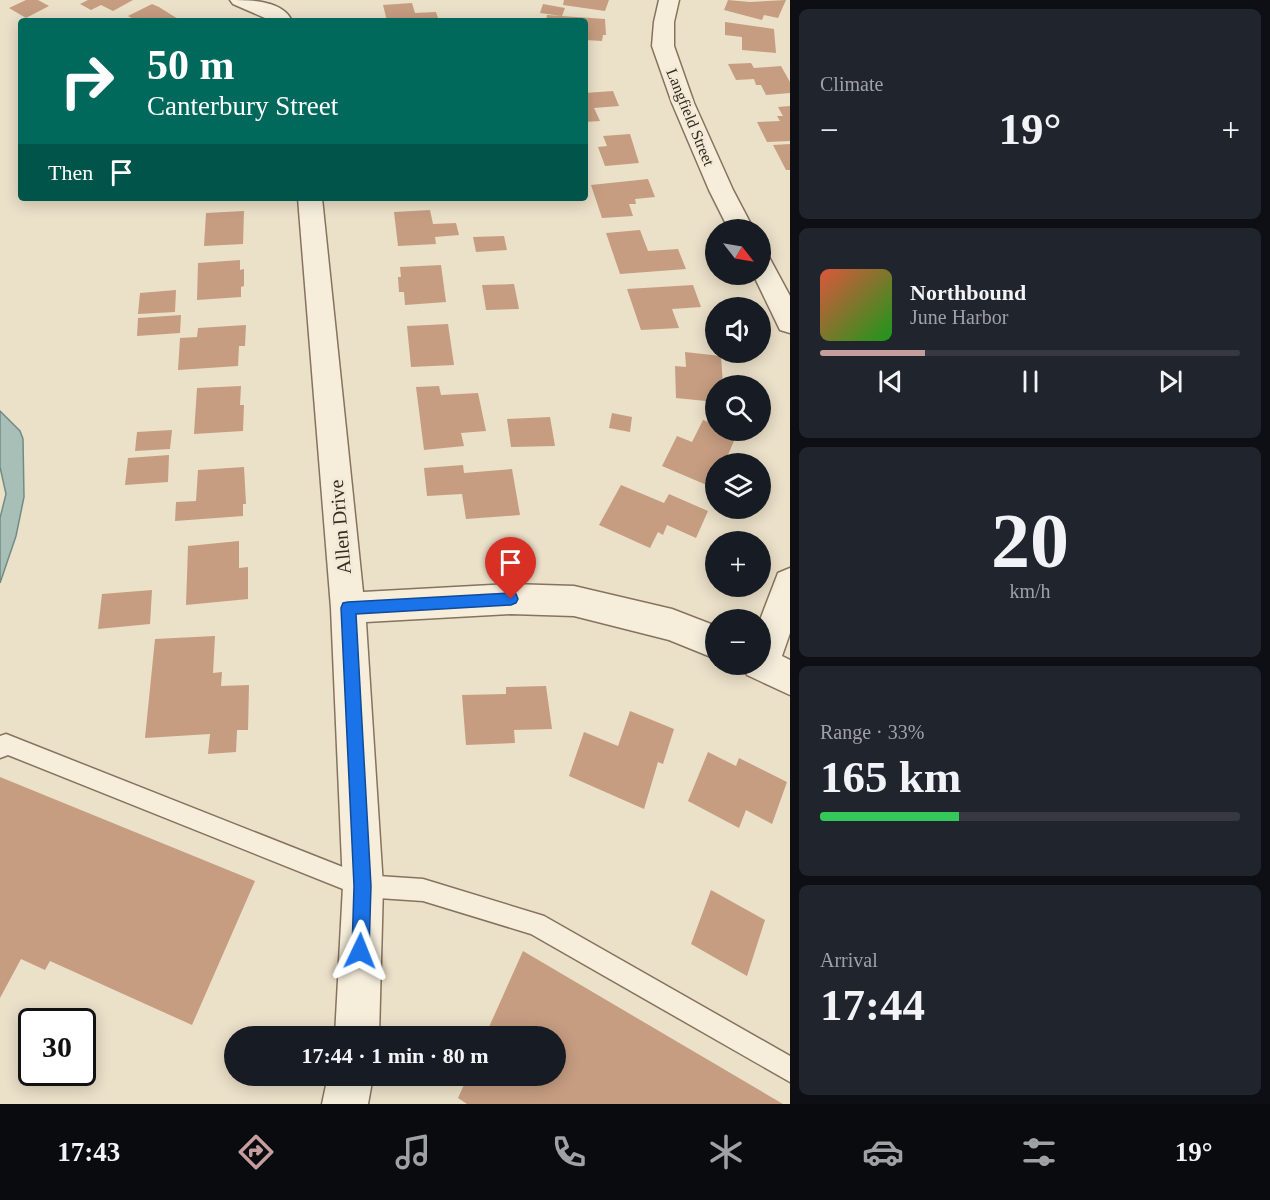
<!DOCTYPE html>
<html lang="en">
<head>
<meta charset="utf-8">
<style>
  body { margin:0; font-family:Georgia,serif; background:#20242c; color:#f1f3f6; height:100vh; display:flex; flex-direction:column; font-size:22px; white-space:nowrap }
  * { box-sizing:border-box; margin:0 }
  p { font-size:20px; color:#9ea1a6 }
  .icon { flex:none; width:33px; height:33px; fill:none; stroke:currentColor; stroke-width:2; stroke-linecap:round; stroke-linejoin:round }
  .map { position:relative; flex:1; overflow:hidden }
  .sheet { display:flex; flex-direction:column; gap:9px; padding:9px; background:#0d0f14; width:480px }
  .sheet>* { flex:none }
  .guide { position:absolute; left:18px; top:18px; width:570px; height:183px; border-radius:6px; box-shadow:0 3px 15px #0003; background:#00695c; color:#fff; overflow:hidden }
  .needle { width:39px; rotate:121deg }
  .buttons { position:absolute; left:705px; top:219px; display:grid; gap:12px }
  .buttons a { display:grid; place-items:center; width:66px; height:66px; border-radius:50%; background:#171b24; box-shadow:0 3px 15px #0003; font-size:30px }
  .speed { position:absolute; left:18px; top:1008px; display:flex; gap:12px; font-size:30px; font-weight:700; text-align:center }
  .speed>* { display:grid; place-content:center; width:78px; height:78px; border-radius:50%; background:#171b24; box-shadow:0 3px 15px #0003; line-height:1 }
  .speed .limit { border:3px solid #111; border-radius:9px; background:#fff; color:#111 }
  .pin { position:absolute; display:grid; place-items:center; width:51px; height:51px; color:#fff; margin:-62px -26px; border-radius:50% 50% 50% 0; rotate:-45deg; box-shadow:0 0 6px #0007 }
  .pin .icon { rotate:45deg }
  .me { position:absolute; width:66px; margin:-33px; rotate:2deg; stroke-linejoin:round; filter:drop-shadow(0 0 4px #0008) }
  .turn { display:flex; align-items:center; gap:21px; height:126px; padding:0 30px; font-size:27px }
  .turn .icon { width:78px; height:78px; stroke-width:2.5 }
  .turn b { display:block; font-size:42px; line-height:51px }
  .then { display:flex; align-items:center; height:57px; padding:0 30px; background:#0003; gap:12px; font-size:22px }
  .big { font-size:45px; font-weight:800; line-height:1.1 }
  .sheet .card { flex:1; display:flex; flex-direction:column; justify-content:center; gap:9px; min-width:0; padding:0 21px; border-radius:9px; background:#20242c }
  .sheet .dial { align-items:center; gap:0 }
  .dial b { font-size:78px; line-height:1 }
  .song { display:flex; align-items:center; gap:18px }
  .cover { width:72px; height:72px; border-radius:9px; background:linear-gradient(135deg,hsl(10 70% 55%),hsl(120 70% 35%)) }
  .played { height:6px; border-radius:3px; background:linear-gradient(90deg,#c59d9f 25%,#363941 25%) }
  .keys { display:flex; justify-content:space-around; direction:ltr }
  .heat { display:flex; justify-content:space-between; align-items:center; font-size:33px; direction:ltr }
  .charge { height:9px; border-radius:4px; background:linear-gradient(90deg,#34c759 33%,#363941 0) }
  .trip { position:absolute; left:224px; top:1026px; width:342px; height:60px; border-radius:30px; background:#171b24; box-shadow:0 3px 15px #0003; font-weight:800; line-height:60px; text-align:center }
  .menu { display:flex; height:96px; justify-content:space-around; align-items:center; background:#090b0e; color:#9ea1a6 }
  .menu .icon { width:42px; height:42px }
  .menu .on { color:#c59d9f }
  .menu b { font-size:27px; color:#f1f3f6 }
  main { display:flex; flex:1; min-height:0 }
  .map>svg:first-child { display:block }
</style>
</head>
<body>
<main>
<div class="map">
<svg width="790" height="1104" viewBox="0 0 790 1104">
  <rect width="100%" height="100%" fill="#ebe0c8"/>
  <path fill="#a8bfb8" stroke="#708d85" stroke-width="1.5" d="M 0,411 L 20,431 L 23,439 L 24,497 L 16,536 L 0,583 L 0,518 L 6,494 L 0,467 Z"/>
  <path fill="#c69d81" d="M 26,0 L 38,0 L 49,6 L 26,18 L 9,8 Z
    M 88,0 L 133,0 L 113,11 L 101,5 L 91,10 L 80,4 Z
    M 564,0 L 609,0 L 605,11 L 563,5 Z
    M 728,0 L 750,2 L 786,0 L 778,18 L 764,15 L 762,20 L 724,10 Z
    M 412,3 L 415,13 L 436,12 L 439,21 L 387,21 L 383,5 Z
    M 152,4 L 159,7 L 178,19 L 173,21 L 137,21 L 128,16 Z
    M 543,4 L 565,8 L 562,16 L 540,13 Z
    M 547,15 L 605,19 L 606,35 L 603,35 L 602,41 L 585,40 L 585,21 L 546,21 Z
    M 725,22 L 774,29 L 776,53 L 742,50 L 742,37 L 725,35 Z
    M 751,63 L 754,68 L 781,66 L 790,82 L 790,93 L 766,95 L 761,85 L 756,85 L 754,79 L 736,80 L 728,64 Z
    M 613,91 L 619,106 L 594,108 L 600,121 L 585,122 L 585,93 Z
    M 790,106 L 790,141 L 767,142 L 757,122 L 780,121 L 777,116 L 783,116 L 778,107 Z
    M 630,134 L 639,163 L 605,166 L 598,147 L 607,146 L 603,136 Z
    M 790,144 L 790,170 L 786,170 L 773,145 Z
    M 648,179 L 655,197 L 635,199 L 636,204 L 629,204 L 633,216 L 602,218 L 591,185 Z
    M 430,210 L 433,224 L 456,223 L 459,235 L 435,237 L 436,244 L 398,246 L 394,212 Z
    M 244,211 L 243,244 L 204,246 L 206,213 Z
    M 640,230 L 648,251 L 678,249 L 686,269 L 620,274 L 606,233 Z
    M 504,236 L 507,250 L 476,252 L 473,237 Z
    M 240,260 L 240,270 L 244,269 L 244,286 L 241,287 L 241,297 L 197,300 L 198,263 Z
    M 441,265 L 446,302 L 405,305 L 404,292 L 399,292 L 398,277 L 401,277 L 400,267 Z
    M 514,284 L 519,309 L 486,310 L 482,285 Z
    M 693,285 L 701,307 L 672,309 L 679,328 L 641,330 L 627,289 Z
    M 176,290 L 175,312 L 138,314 L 140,293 Z
    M 181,315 L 180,333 L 137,336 L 138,318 Z
    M 448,324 L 454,365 L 411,367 L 407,326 Z
    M 246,325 L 245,346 L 239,346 L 238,366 L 178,370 L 180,338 L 197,337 L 198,328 Z
    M 685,352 L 721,356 L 723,385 L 716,386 L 716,402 L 676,398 L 675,366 L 686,367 Z
    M 241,386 L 240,405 L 244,405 L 243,431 L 194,434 L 197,388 Z
    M 439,386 L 441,395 L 478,393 L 486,431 L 461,433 L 464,446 L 424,450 L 416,387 Z
    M 612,413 L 632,417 L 630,432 L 609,428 Z
    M 550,417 L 555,446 L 511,447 L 507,419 Z
    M 703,420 L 716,425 L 716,430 L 729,430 L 737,434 L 724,464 L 716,464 L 716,472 L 709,486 L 662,466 L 677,436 L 692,442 Z
    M 172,430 L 170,449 L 135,451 L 137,432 Z
    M 169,455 L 168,482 L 125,485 L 128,458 Z
    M 463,465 L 464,473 L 512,469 L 520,515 L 466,519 L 462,494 L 427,496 L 424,468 Z
    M 244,467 L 246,504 L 243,504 L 243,516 L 175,521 L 176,502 L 196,501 L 198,470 Z
    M 621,485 L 664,503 L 669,494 L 708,511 L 696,538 L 667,525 L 663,535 L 658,532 L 650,548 L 599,525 Z
    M 239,541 L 239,568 L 248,567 L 248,599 L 186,605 L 188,546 Z
    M 152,590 L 150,624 L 98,629 L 102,594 Z
    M 215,636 L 213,673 L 222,672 L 221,686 L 249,685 L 248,730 L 237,730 L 236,752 L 208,754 L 210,734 L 145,738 L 155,639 Z
    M 546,686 L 552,729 L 514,730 L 515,743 L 466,745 L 462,695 L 506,694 L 506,687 Z
    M 630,711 L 674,729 L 663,764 L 658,762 L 644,809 L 569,776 L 584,732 L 618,746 Z
    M 708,752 L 736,766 L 739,758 L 787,782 L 772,824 L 746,810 L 739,828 L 688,801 Z
    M 0,777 L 255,881 L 192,1025 L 50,961 L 45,970 L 21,959 L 0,998 Z
    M 711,890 L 765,920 L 747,976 L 691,944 Z
    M 523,951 L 783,1104 L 467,1104 L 458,1098 L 468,1076 L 555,1076 L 555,1036 L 485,1036 Z"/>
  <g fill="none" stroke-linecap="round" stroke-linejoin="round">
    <defs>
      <path id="service" d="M 6,734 L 363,875 L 423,879 L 544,916 L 790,1056 L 790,1082 L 531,934 L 423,901 L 363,897 L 8,755 L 0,758 L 0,736 Z"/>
      <path id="minor" d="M 230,0 C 250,0 283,0 292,21 L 272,21 L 233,4 Z
        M 659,0 L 679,0 L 674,22 L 674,46 L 694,103 L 733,190 L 754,230 L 729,230 L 709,190 L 672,103 L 652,46 L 654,22 Z
        M 298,198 L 322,198 L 363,592 L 511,584 L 574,586 L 672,609 L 716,626 L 716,659 L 669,640 L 574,616 L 511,614 L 366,622 L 383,886 L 379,1036 L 335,1036 L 343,886 L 331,608 Z
        M 760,254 L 769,257 L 790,296 L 790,333 L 780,330 L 753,274 L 760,274 Z
        M 790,568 L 790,633 L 782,656 L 790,660 L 790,695 L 747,675 L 743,664 L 760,664 L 760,620 L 778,573 Z
        M 328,1076 L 373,1076 L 368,1104 L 322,1104 Z"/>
    </defs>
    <use href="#service" stroke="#85735e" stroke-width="3"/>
    <use href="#minor" stroke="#85735e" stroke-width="3"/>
    <use href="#service" fill="#f6eedb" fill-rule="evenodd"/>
    <use href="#minor" fill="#f6eedb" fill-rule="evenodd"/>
  </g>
  <path fill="#1a73e8" stroke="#114b97" stroke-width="1.5" d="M 511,593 L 516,594 L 518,599 L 516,603 L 511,605 L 356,614 L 371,886 L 369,951 L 367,957 L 360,959 L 354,957 L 352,951 L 354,886 L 341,608 L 343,603 L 348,602 Z"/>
  <g text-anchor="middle" stroke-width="6" stroke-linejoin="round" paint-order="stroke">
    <g font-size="16" fill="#372b21" stroke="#f3ead7">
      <text transform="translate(691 117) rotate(68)" y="6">Langfield Street</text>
    </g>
    <g font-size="20" fill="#372b21" stroke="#f3ead7">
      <text transform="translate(340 527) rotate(-95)" y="7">Allen Drive</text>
    </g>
  </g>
</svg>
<div class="buttons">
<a><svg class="needle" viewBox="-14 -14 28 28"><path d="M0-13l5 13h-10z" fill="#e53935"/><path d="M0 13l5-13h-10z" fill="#9ea1a6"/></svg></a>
<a><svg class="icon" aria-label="sound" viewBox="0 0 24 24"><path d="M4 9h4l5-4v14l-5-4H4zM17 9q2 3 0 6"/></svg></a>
<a><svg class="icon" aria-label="search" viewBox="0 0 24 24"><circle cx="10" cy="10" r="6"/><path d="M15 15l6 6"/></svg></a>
<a><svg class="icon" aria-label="layers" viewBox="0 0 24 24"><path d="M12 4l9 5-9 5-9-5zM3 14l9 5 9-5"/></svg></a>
<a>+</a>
<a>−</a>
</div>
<div class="speed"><div class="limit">30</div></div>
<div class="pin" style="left:511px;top:599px;background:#d93025"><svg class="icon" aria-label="arrive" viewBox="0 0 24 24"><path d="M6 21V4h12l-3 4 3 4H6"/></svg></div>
<svg class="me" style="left:360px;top:951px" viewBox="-20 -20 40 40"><path d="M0-17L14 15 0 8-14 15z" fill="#1a73e8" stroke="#fff" stroke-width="4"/></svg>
<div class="trip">17:44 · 1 min · 80 m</div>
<div class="guide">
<div class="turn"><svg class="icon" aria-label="right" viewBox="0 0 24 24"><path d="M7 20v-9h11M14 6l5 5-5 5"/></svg><div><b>50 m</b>Canterbury Street</div></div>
<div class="then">Then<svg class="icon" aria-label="arrive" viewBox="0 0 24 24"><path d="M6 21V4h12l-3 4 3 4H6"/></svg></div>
</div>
</div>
<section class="sheet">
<div class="card"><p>Climate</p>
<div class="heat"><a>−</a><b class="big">19°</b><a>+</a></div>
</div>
<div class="card">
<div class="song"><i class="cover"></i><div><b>Northbound</b><p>June Harbor</p></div></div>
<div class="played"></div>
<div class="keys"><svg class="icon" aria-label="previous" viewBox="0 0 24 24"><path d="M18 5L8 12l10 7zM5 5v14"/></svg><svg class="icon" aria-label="pause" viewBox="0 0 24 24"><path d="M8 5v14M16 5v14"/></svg><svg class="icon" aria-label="next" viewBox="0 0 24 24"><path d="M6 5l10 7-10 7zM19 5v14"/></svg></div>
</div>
<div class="card dial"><b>20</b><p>km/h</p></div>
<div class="card"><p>Range · 33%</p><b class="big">165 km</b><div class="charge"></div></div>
<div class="card"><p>Arrival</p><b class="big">17:44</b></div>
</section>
</main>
<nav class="menu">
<b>17:43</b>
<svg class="icon on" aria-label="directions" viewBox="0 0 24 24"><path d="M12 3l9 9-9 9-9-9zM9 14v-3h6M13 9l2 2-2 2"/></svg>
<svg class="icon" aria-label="music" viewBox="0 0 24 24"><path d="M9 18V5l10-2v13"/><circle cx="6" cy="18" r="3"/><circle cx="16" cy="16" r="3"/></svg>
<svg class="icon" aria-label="phone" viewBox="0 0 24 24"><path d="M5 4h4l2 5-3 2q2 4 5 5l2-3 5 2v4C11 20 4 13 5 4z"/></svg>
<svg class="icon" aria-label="climate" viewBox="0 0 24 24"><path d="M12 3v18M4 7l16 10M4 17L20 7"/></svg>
<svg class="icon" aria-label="car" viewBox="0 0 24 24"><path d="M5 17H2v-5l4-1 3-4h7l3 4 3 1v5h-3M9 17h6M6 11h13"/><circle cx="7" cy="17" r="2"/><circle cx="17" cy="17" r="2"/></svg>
<svg class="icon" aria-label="filters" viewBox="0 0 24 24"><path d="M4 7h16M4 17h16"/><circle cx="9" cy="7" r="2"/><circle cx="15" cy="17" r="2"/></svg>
<b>19°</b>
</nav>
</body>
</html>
